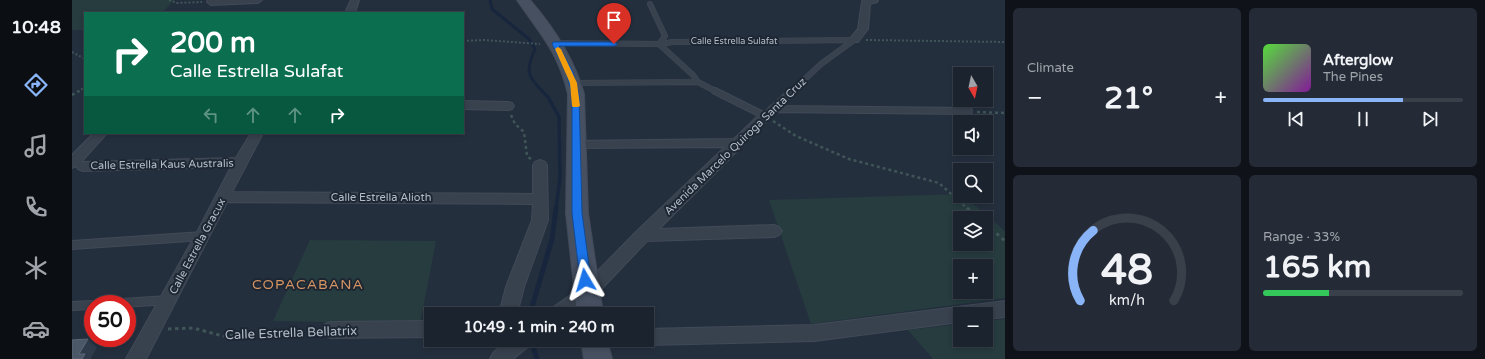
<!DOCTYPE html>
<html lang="en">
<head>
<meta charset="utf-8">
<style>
  body { margin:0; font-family:"Varela Round",sans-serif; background:#242b36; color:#f1f3f6; height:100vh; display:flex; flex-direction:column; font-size:15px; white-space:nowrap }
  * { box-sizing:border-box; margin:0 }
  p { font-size:13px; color:#a0a4aa }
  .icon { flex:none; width:22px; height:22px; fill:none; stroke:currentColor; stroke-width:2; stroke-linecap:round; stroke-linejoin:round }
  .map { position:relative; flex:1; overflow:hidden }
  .side { display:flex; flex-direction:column; gap:8px; padding:8px; background:#0f1319; width:480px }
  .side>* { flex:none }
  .banner { position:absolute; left:12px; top:12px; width:380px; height:122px; border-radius:0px; box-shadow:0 2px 6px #0003,0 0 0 1px #39404a; background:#0b6e4f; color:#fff; overflow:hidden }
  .needle { width:26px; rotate:171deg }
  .controls { position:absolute; left:881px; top:67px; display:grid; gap:8px }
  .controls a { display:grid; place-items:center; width:40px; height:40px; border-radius:0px; background:#1b232e; box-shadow:0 2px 6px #0003,0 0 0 1px #39404a; font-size:20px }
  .speed { position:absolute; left:12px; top:295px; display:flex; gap:8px; font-size:20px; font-weight:700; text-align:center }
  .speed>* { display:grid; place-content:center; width:52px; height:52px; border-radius:50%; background:#1b232e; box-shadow:0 2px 6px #0003,0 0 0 1px #39404a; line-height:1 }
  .speed .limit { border:6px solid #d22; background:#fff; color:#111 }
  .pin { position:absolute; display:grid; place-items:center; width:34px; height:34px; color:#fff; margin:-41px -17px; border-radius:50% 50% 50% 0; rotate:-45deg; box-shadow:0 0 4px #0007 }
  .pin .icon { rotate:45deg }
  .me { position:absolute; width:44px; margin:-22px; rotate:353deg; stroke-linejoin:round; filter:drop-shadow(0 0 3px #0008) }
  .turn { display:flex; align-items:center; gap:14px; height:84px; padding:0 20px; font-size:18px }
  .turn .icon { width:52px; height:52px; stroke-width:2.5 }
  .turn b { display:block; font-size:28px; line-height:34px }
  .lanes { display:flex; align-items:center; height:38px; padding:0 20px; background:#0003; justify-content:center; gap:20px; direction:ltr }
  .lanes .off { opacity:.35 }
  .big { font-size:30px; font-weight:700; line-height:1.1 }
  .side .card { flex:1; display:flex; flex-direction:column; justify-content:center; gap:6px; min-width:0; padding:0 14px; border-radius:6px; background:#242b36 }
  .side .dial { align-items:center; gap:0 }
  .dial svg { height:104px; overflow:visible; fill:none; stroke:#39404a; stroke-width:7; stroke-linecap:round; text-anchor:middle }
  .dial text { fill:#f1f3f6; stroke:none }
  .song { display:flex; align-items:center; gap:12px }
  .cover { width:48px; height:48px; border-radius:6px; background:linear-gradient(135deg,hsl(110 70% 55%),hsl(290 70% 35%)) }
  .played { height:4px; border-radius:2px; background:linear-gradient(90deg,#8ab4f8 70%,#39404a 70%) }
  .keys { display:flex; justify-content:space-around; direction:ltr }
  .heat { display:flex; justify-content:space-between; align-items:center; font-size:22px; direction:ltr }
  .charge { height:6px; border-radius:3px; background:linear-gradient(90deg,#34c759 33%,#39404a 0) }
  .side .tiles { flex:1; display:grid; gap:8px; grid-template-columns:repeat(2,1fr) }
  .trip { position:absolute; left:352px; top:307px; width:230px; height:40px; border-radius:0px; background:#1b232e; box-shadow:0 2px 6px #0003,0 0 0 1px #39404a; font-weight:700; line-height:40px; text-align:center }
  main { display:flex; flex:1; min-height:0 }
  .tabs { display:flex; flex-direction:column; width:72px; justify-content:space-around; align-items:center; background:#0b0e12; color:#a0a4aa }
  .tabs .icon { width:28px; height:28px }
  .tabs .active { color:#8ab4f8 }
  .tabs b { font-size:18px; color:#f1f3f6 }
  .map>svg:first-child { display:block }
</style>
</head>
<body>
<main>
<nav class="tabs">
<b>10:48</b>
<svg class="icon active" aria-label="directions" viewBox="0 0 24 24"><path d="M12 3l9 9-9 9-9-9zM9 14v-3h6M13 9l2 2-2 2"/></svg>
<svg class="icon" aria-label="music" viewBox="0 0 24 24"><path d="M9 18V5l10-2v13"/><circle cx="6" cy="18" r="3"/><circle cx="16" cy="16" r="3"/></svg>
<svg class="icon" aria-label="phone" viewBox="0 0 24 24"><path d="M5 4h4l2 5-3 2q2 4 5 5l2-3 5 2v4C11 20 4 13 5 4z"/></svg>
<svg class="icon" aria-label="climate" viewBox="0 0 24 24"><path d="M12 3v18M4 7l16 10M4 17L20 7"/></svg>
<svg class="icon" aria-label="car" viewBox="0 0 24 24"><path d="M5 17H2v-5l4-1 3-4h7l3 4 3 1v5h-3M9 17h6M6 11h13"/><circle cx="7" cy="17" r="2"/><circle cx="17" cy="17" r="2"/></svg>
</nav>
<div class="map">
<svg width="933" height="359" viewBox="0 0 933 359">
  <rect width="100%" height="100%" fill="#242f3e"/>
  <path fill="#263c3f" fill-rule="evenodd" d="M 0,0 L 102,0 L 90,13 L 13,13 L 13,30 L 0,30 Z
    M 888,194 L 888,196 L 892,196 L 933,231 L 933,298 L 739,324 L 697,200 ZM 888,218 L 914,218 L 914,244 L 888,244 ZM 888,266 L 914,266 L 914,292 L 888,292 Z
    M 238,240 L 364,241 L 348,324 L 201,321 Z
    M 933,319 L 933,359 L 861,359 L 836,330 L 888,324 L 888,340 L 914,340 L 914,321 Z"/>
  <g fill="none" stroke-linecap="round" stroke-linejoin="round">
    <path stroke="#17263c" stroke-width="3" d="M 418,0 L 420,9 L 457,39 L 463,49 C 454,70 454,75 471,92"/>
    <path stroke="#17263c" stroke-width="3.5" d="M 470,91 L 476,97 L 487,117 L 488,178 L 484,209"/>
    <path stroke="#17263c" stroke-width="5" d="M 458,314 L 480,239 L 484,208
      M 459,340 L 465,359"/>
    <defs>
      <path id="lane-far2" d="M 578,4 L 593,36 L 587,44
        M 483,43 L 587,44 L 601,42 L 782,40
        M 587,44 L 621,75 L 626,82 L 645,92
        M 501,83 L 626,82
        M 719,92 L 749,64 L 782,40"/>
      <path id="lane-far1" d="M 643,91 L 693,116 L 720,91
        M 700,109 L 897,111"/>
      <path id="lane" d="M 0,245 L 131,236
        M 36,304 L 96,300
        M 0,306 L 21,305"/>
      <path id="street" d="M 136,0 L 190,0 L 186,3 L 139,5 L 135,2 Z
        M 279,0 L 287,0 L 283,13 L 273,13 Z
        M 791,0 L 806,0 L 805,2 L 798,4 L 796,29 L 786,42 L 778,42 L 777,40 L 786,29 L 790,2 Z
        M 391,101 L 436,102 L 440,103 L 442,106 L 440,109 L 436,110 L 391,109 Z
        M 693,112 L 697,113 L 699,116 L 697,119 L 587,229 L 702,225 L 707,227 L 710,231 L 707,235 L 702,237 L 575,241 L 521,298 L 500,314 L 477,314 L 480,308 L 509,288 L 565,231 L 653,147 L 504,148 L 499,147 L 498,144 L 499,141 L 662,139 L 689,113 Z
        M 22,133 L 35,133 L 9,162 L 164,158 L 179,133 L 191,133 L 160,192 L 461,194 L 461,165 L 463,162 L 468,160 L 473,162 L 475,165 L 476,220 L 452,287 L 445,314 L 427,314 L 434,287 L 460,220 L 461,204 L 155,202 L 74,359 L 54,359 L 124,234 L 159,167 L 11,171 L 6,169 L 4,166 L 0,168 L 0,155 Z
        M 933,301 L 933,317 L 914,319 L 914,314 L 888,314 L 888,322 L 742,341 L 575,345 L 568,343 L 567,340 L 575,340 L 575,329 L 742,325 Z
        M 359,321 L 359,337 L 259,338 L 253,336 L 250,330 L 253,324 L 259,322 Z
        M 435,340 L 459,340 L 457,346 L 441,359 L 418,359 L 421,353 Z"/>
      <path id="secondary" d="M 445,0 L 458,0 C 482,28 502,58 512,94 L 516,213 L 531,314 L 505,314 L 494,213 L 496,94 C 486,51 468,34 445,0 Z
        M 509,340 L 535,340 L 540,359 L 512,359 Z"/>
    </defs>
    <use href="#lane-far2" stroke="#414a57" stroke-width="6"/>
    <use href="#lane-far1" stroke="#414a57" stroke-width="8"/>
    <use href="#lane" stroke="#414a57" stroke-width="10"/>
    <use href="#street" stroke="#414a57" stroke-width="2"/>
    <use href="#secondary" stroke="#414a57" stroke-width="2"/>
    <path stroke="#3f5557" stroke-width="2" stroke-dasharray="2 2" stroke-linecap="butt" d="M 97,0 L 105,3 L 130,2
      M 794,40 L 933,42
      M 391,41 L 412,40 L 468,44
      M 0,52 L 13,59
      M 6,92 L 13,87"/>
    <path stroke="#3f5557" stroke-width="2.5" stroke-dasharray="3 3" stroke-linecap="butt" d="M 0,95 L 7,91
      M 905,112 L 933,113
      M 439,115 L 443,124 L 452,132 L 455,156 L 459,159
      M 701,121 L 724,136 L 777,159 L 867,183 L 896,209"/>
    <path stroke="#3f5557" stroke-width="3" stroke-dasharray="3.5 3.5" stroke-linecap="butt" d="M 895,208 L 907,218
      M 914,224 L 933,241
      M 96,329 L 121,328 L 151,336 L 246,332"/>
    <use href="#lane-far2" stroke="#38414e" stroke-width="5"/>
    <use href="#lane-far1" stroke="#38414e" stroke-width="6"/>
    <use href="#lane" stroke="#38414e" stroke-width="8"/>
    <use href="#street" fill="#38414e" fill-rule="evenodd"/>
    <use href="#secondary" fill="#465061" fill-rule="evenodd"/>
  </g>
  <path fill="#2f3b4b" d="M 16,339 L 25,347 L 19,358 L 20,359 L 10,359 L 7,354 Z"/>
  <path fill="#4b5868" stroke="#5c6777" d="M 16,339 L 7,354 L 13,354 L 10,359 L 0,359 L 0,340 Z"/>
  <path fill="#1a73e8" stroke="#114b97" d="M 481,42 L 542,42 L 546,44 L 542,46 L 487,46 L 501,72 L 507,94 L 510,213 L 519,280 L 517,283 L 513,284 L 509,283 L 508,280 L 500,213 L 500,94 L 494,72 L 480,44 Z"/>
  <path fill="#f59e0b" d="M 486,47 L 489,49 L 505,83 L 508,106 L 506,107 L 501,107 L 500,106 L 498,83 L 483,49 Z"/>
  <g text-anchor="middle" stroke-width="4" stroke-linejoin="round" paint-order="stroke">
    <g font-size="9" fill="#b4bcc9" stroke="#1d2633">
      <text x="662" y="44">Calle Estrella Sulafat</text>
    </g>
    <g font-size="11" fill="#b4bcc9" stroke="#1d2633">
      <text transform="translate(663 146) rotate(-44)" y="4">Avenida Marcelo Quiroga Santa Cruz</text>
      <text transform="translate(90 164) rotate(-1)" y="4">Calle Estrella Kaus Australis</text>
      <text x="309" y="201">Calle Estrella Alioth</text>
      <text transform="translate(125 246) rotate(-62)" y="4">Calle Estrella Gracux</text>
    </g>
    <g font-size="13" fill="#b4bcc9" stroke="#1d2633">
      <text transform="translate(219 332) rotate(-2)" y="5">Calle Estrella Bellatrix</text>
    </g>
    <g font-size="14" letter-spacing="1" fill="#d59563" stroke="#1d2633">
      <text x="236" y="289">COPACABANA</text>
    </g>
  </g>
</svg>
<div class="controls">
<a><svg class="needle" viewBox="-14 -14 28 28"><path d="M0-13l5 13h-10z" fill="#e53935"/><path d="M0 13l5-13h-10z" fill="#a0a4aa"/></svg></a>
<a><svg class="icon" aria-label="sound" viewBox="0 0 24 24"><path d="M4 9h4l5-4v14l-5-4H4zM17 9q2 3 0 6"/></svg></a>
<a><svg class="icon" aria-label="search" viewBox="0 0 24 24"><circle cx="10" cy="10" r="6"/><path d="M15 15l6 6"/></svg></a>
<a><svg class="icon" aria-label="layers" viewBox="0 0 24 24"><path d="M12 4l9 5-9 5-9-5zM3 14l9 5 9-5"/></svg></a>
<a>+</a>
<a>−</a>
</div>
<div class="speed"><div class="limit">50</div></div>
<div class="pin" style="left:542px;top:44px;background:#d93025"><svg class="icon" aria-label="arrive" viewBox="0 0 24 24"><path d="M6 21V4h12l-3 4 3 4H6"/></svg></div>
<svg class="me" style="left:513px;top:280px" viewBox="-20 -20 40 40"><path d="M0-17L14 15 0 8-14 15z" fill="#1a73e8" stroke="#fff" stroke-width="4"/></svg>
<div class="trip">10:49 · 1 min · 240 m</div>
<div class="banner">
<div class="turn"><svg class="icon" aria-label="right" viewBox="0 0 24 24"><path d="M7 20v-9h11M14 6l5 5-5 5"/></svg><div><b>200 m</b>Calle Estrella Sulafat</div></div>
<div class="lanes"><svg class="icon off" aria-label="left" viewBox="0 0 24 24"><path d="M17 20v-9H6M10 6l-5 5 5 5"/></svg><svg class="icon off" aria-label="ahead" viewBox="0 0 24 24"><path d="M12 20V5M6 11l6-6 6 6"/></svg><svg class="icon off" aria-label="ahead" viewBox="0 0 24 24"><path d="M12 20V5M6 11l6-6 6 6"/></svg><svg class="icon" aria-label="right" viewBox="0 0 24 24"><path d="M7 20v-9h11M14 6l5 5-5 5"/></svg></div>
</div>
</div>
<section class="side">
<div class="tiles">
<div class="card"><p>Climate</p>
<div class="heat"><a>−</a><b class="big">21°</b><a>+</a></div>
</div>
<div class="card">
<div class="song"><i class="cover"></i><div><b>Afterglow</b><p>The Pines</p></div></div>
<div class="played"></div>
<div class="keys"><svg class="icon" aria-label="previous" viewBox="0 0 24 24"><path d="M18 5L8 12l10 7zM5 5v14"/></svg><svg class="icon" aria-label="pause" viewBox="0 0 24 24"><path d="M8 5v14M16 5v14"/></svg><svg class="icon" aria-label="next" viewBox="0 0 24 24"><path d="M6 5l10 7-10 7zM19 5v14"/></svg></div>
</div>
<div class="card dial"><svg viewBox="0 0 100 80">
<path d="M14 69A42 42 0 1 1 86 69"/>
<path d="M14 69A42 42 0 0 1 24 15" stroke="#8ab4f8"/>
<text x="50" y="56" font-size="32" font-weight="700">48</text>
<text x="50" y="72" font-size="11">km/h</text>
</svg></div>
<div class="card"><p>Range · 33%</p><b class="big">165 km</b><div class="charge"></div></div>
</div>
</section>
</main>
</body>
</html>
